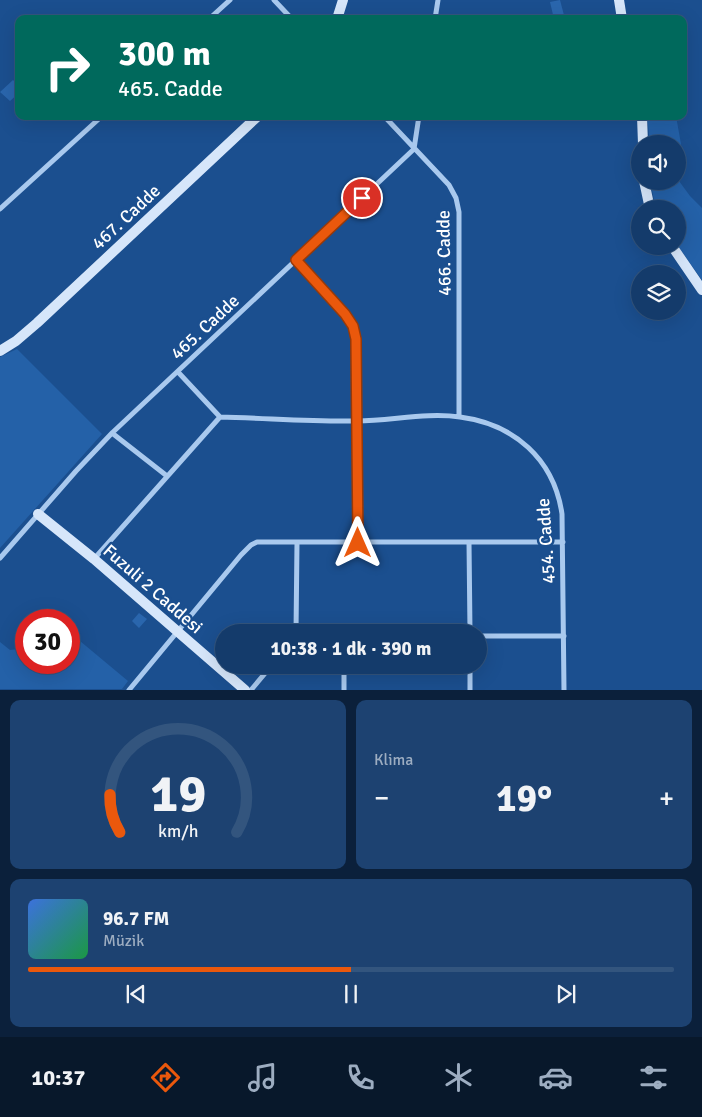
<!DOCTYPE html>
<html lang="tr">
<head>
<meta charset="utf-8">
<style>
  body { margin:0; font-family:Signika,sans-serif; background:#1d4271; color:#f1f3f6; height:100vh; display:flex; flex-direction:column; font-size:19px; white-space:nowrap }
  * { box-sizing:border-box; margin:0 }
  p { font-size:16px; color:#9dadc1 }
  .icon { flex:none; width:28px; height:28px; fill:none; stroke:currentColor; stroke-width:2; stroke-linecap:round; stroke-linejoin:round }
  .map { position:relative; height:690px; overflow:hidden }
  .side { display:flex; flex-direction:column; gap:10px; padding:10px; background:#0b203b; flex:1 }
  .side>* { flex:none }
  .banner { position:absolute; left:15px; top:15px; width:672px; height:105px; border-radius:10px; box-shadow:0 5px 20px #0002,0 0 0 1px #33557e; background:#00695c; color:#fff; overflow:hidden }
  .controls { position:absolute; left:631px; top:135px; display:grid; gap:10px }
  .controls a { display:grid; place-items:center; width:55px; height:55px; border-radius:50%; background:#143b6b; box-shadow:0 5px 20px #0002,0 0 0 1px #33557e; font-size:25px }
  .speed { position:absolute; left:15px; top:609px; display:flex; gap:10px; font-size:25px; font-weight:700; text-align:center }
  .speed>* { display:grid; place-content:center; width:65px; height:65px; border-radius:50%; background:#143b6b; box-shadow:0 5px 20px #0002,0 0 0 1px #33557e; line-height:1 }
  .speed .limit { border:8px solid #d22; background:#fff; color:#111 }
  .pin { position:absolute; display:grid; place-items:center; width:42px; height:42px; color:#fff; margin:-21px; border:2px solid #fff; border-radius:50%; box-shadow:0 1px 5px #0007 }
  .me { position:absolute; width:55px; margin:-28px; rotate:0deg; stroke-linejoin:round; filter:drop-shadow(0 0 4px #0008) }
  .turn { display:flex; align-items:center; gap:18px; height:105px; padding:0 20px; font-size:22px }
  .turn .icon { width:65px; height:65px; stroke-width:2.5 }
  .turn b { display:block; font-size:35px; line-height:42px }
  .big { font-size:38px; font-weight:700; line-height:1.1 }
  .side .tile { flex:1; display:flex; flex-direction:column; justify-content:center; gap:8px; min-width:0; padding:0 18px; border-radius:10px; background:#1d4271 }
  .side .dial { align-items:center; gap:0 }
  .dial svg { height:130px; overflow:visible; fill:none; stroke:#33557e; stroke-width:7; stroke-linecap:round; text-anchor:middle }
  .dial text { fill:#f1f3f6; stroke:none }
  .song { display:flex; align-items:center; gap:15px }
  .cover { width:60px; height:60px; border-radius:8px; background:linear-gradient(135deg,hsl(220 70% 55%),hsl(140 70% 35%)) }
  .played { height:5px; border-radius:2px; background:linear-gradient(90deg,#ea580c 50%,#33557e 50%) }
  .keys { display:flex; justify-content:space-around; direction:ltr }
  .heat { display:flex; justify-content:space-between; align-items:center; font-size:28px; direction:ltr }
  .side .tiles { flex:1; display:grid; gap:10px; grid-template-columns:1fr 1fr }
  .tile:last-child { grid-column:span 2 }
  .trip { position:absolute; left:215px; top:624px; width:272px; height:50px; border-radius:25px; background:#143b6b; box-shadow:0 5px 20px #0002,0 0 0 1px #33557e; font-weight:700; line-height:50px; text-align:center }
  .tabs { display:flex; height:80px; justify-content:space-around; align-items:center; background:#08182b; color:#9dadc1 }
  .tabs .icon { width:35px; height:35px }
  .tabs .on { color:#ea580c }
  .tabs b { font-size:22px; color:#f1f3f6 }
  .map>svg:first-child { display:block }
</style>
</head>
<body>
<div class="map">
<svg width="702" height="690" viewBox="0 0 702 690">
  <rect width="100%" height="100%" fill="#1b4f8f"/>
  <path fill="#2461a8" d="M 647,116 L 676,116 L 681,144 L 678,174 L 679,181 L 690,196 L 702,208 L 702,280 L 678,246 L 678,209 L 656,209 L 650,181 L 678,181 L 678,144 L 650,144 Z
    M 17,349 L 102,434 L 0,548 L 0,357 Z
    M 80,641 L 128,681 L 122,689 L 0,689 L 0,642 L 10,650 L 26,648 L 26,662 L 69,662 L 69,643 Z"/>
  <path fill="#2a66ad" d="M 560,0 L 565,19 L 554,19 L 550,2 Z
    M 13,80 L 19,86 L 19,93 L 10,101 L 0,92 Z
    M 139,613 L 147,619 L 139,628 L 132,621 Z"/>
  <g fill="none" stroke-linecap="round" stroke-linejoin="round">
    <path stroke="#a9c9ee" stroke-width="5" d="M 274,0 L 292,19
      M 209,19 L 230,0
      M 435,19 L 438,0
      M 384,116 L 449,185 L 456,198 L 459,212 L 459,417
      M 0,209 L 102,116
      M 296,260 L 345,314 L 353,326 L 356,339 L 358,543
      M 178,372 L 220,417 C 266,418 312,422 357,421 C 391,421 426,412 460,417 C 514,424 554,459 562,514 L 564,690
      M 112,433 L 167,476
      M 469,542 L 470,632
      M 0,558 L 76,471 L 112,433 L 414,149 L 419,116
      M 94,559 L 220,417
      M 296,632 L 297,543
      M 479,636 L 564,636
      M 344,665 L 344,690
      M 470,665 L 470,690
      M 129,690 L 241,555 L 251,545 L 257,542 L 563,542
      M 251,690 L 272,665"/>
    <path stroke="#d6e6fa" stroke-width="10" d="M 619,0 L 622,19
      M 337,19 L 343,0
      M 642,116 L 643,144
      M 644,181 L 650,209
      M 672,246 L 702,290
      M 0,351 L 16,341 L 37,323 L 258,116
      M 38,514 L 94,559 L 245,690"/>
  </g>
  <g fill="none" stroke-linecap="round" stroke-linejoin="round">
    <defs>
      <path id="route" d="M 358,543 L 356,339 L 353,326 L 345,314 L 296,260 L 362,198"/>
    </defs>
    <use href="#route" stroke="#983908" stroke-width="12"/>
    <use href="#route" stroke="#ea580c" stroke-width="9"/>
  </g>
  <g text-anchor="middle" stroke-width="5" stroke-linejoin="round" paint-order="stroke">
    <g font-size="18" fill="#fff" stroke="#1b4f8f">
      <text transform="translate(126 217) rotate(-43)" y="6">467. Cadde</text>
      <text transform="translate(444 253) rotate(-91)" y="6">466. Cadde</text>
      <text transform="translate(205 327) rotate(-43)" y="6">465. Cadde</text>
      <text transform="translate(546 541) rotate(-94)" y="6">454. Cadde</text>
      <text transform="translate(153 589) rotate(41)" y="6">Fuzuli 2 Caddesi</text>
    </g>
  </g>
</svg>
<div class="controls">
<a><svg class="icon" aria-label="sound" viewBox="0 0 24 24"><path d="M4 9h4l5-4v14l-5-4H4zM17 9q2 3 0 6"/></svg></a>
<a><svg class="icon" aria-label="search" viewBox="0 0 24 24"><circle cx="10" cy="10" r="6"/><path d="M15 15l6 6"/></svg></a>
<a><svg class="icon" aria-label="layers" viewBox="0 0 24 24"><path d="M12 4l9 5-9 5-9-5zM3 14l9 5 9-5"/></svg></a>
</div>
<div class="speed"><div class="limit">30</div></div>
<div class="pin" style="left:362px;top:198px;background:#d93025"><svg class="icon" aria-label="arrive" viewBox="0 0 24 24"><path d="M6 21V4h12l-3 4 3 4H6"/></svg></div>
<svg class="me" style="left:358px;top:543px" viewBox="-20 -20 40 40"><path d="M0-17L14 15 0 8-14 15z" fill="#ea580c" stroke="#fff" stroke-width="4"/></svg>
<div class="trip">10:38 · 1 dk · 390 m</div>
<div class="banner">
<div class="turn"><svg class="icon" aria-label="right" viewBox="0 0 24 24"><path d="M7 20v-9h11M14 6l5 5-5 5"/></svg><div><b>300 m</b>465. Cadde</div></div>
</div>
</div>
<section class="side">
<div class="tiles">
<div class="tile dial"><svg viewBox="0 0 100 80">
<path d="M14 69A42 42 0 1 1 86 69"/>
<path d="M14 69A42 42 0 0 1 8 46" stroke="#ea580c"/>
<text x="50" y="56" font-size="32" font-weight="700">19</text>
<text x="50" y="72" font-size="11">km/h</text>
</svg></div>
<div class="tile"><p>Klima</p>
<div class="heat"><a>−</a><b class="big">19°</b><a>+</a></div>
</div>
<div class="tile">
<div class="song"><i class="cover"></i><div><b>96.7 FM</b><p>Müzik</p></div></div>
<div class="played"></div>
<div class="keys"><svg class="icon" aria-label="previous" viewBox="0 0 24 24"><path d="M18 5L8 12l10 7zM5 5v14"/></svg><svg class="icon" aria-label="pause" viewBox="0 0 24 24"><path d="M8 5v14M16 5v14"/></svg><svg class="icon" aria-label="next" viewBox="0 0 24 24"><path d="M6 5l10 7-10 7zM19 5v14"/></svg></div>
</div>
</div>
</section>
<nav class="tabs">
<b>10:37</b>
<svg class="icon on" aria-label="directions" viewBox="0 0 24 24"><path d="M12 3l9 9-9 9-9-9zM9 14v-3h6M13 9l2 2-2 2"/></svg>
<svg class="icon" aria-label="music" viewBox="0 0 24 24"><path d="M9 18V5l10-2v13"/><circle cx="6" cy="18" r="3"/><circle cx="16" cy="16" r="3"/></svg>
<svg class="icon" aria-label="phone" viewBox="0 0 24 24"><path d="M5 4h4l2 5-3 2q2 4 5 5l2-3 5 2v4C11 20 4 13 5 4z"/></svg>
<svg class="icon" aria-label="climate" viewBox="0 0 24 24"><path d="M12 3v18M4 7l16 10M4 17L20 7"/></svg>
<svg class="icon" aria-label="car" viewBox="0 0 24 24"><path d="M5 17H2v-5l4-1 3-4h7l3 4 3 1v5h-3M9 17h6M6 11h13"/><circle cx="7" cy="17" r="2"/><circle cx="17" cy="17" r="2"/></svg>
<svg class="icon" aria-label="filters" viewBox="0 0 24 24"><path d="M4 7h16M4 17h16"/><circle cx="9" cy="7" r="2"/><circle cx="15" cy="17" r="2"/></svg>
</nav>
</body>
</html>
